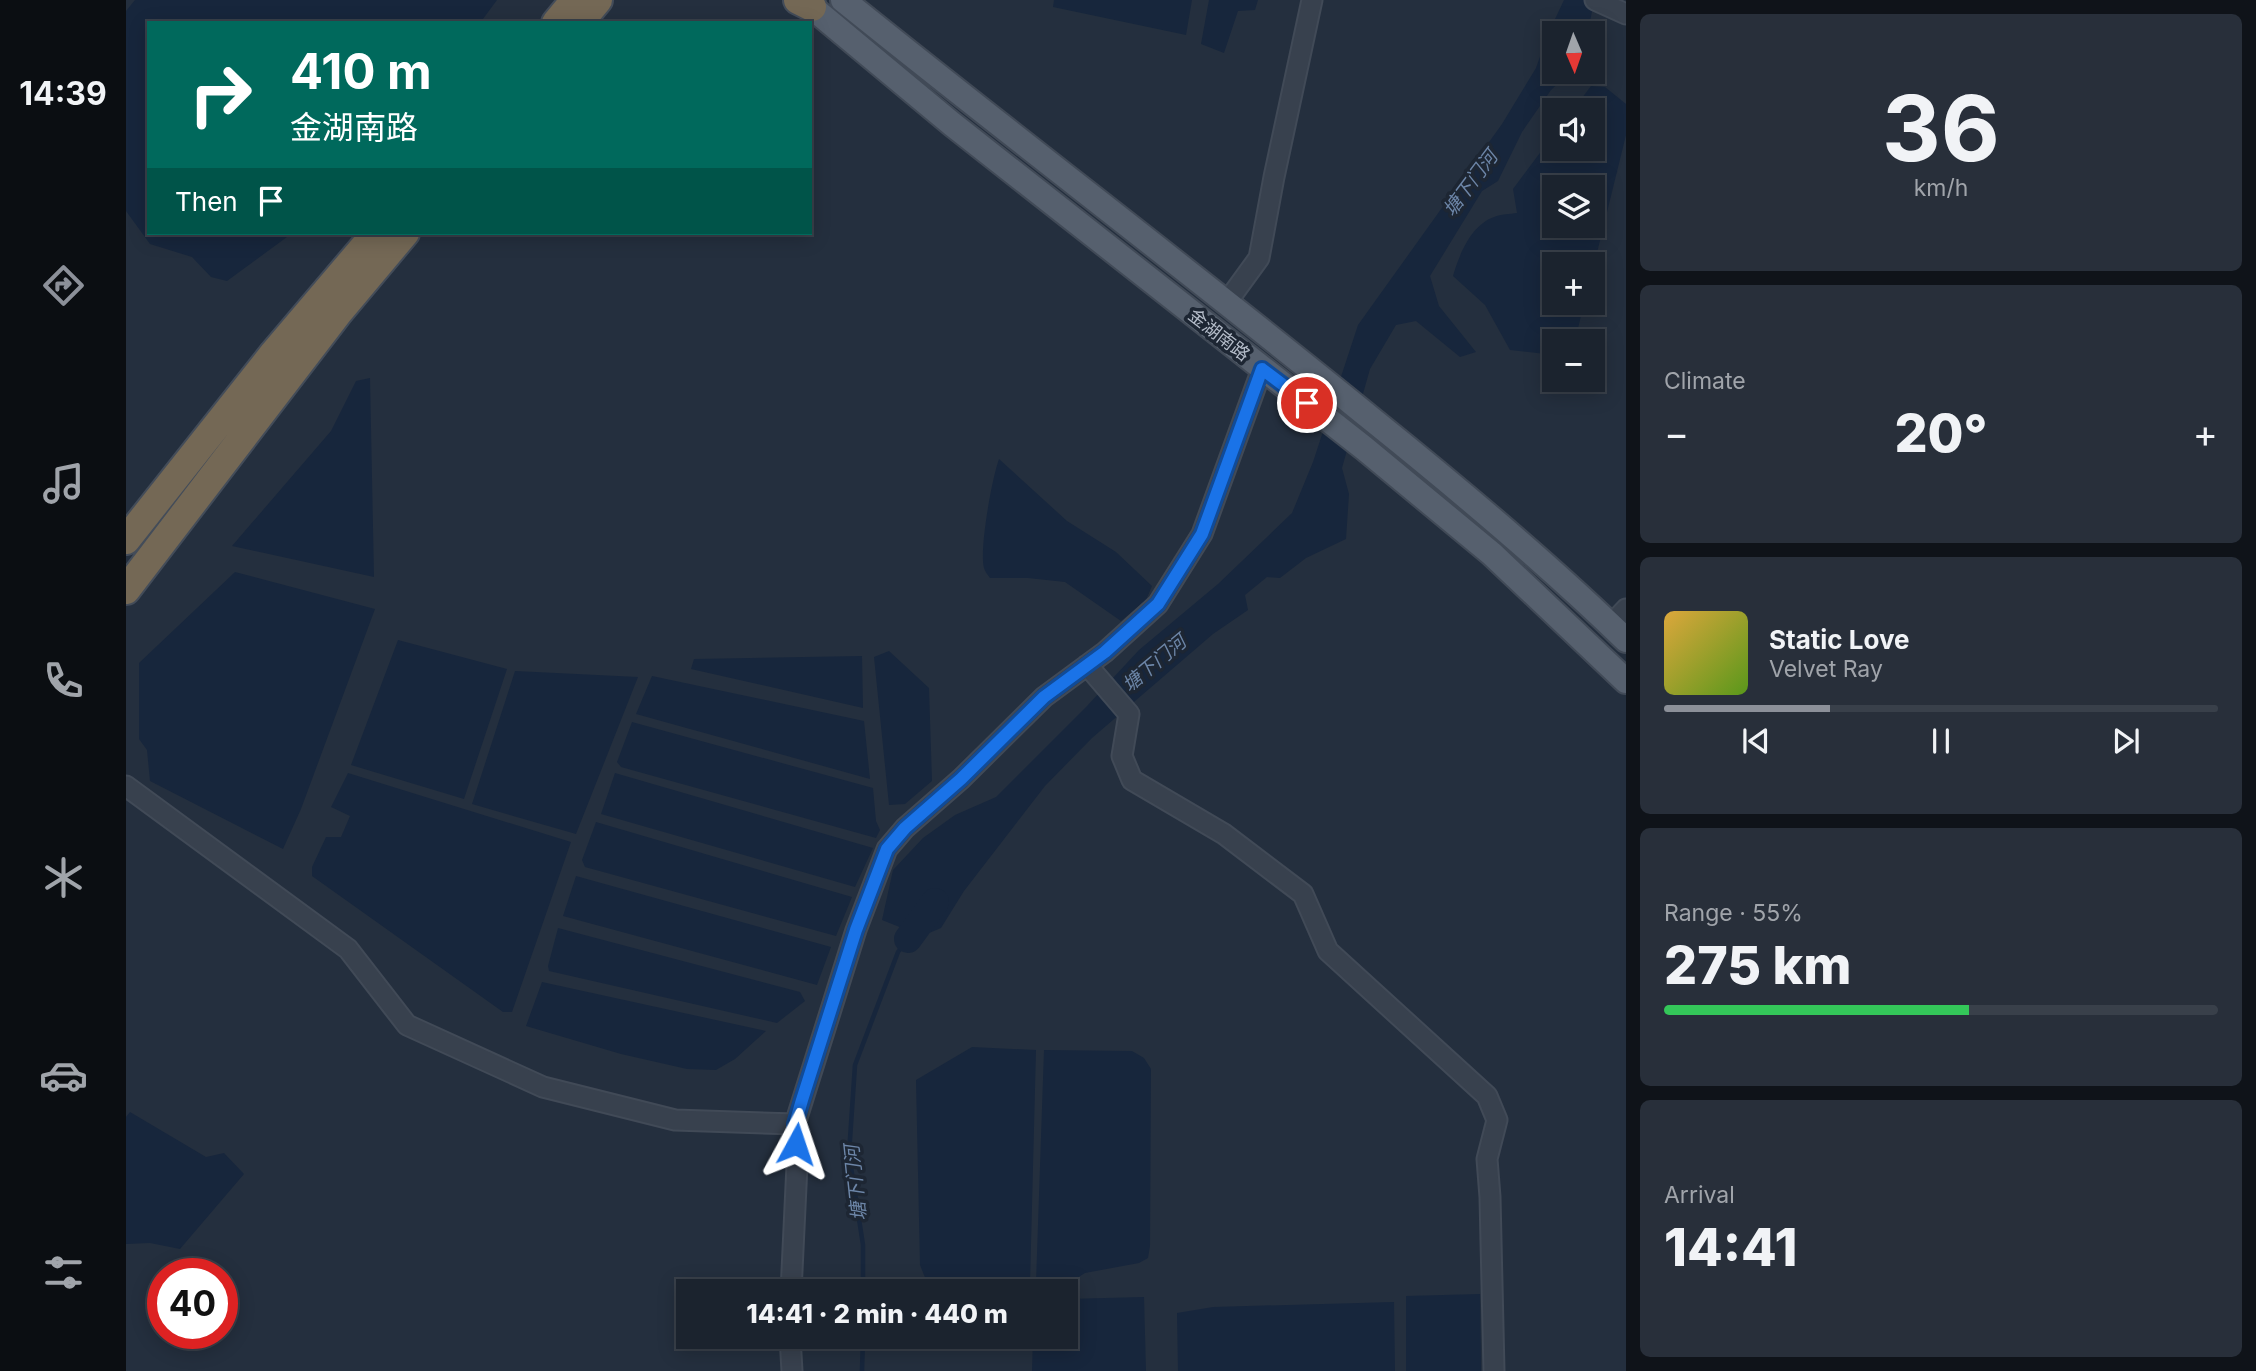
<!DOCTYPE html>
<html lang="en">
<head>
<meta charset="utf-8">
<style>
  body { margin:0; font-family:Inter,"Noto Sans SC",sans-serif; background:#282f3a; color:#f1f3f6; height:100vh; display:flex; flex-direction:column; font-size:26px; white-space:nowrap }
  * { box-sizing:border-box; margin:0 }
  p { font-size:23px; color:#a0a4aa }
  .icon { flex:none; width:38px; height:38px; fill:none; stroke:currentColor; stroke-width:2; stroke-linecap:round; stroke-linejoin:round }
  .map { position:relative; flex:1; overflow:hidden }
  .side { display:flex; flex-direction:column; gap:14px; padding:14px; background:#0f1319; width:630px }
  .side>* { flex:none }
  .banner { position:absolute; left:21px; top:21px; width:665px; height:214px; border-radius:0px; box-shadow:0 4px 18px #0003,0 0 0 2px #39404a; background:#00695c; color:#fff; overflow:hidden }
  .needle { width:46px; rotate:178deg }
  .controls { position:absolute; left:1416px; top:21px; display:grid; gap:14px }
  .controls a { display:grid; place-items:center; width:63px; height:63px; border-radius:0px; background:#1b232e; box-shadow:0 4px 18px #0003,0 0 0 2px #39404a; font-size:35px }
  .speed { position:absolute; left:21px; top:1258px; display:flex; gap:14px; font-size:35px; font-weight:700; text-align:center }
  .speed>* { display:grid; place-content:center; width:91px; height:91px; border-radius:50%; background:#1b232e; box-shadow:0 4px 18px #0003,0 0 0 2px #39404a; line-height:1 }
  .speed .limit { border:10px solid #d22; background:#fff; color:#111 }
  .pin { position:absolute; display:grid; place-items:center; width:60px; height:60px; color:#fff; margin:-30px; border:4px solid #fff; border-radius:50%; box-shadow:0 2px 7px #0007 }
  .me { position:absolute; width:77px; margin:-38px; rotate:5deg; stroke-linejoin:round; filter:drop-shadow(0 0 5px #0008) }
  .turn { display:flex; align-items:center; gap:24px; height:147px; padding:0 28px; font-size:32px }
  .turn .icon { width:91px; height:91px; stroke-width:2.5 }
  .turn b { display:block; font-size:49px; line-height:60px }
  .then { display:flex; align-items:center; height:66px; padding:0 28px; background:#0003; gap:14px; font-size:26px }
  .big { font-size:52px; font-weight:800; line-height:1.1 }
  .side .card { flex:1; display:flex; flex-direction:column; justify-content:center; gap:10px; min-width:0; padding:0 24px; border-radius:10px; background:#282f3a }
  .side .dial { align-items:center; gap:0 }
  .dial b { font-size:91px; line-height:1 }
  .song { display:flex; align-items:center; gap:21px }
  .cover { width:84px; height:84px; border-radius:10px; background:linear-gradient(135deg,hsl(40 70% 55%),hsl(90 70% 35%)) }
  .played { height:7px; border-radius:4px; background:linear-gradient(90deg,#8c9099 30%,#39404a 30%) }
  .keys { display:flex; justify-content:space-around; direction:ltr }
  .heat { display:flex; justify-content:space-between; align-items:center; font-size:38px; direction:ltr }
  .charge { height:10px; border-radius:5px; background:linear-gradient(90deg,#34c759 55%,#39404a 0) }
  .trip { position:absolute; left:550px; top:1279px; width:402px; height:70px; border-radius:0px; background:#1b232e; box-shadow:0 4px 18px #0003,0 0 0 2px #39404a; font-weight:800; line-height:70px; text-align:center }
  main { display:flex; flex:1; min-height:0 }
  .dock { display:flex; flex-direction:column; width:126px; justify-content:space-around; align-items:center; background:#0b0e12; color:#a0a4aa }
  .dock .icon { width:49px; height:49px }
  .dock .current { color:#8c9099 }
  .dock b { font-size:32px; color:#f1f3f6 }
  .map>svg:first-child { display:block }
</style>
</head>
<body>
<main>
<nav class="dock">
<b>14:39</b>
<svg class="icon current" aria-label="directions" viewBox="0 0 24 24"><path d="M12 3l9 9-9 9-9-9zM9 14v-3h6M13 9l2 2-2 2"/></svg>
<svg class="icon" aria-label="music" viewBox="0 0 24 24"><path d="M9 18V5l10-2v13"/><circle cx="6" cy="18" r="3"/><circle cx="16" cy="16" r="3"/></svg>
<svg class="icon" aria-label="phone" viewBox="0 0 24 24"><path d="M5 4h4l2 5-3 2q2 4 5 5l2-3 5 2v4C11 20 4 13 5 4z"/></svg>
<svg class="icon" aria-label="climate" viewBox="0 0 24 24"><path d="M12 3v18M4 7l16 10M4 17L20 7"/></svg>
<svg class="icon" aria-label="car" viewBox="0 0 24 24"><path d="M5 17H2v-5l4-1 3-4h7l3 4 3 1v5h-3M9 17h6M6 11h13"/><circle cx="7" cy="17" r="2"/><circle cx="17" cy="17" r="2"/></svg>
<svg class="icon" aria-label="filters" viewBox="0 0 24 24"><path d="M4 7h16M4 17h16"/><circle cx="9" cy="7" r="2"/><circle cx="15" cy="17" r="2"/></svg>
</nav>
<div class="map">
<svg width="1500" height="1371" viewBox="0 0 1500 1371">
  <rect width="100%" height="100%" fill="#242f3e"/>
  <path fill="#17263c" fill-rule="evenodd" d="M 9,0 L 371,0 L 354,23 L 23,23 L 23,233 L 172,233 L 161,237 L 101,281 L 85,277 L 66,257 L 24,244 L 0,211 L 0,11 Z
    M 928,0 L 1066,0 L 1060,35 L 927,7 Z
    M 1083,0 L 1132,0 L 1129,10 L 1112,11 L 1098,53 L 1075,44 Z
    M 1438,0 L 1468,0 L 1462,33 L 1428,33 L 1428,72 L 1444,72 L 1425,90 L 1396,132 L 1372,181 L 1356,191 L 1304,276 L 1313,306 L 1350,352 L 1334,357 L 1290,321 L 1270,325 L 1244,369 L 1216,468 L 1223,494 L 1220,539 L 1180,558 L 1154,578 L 1141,577 L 1119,595 L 1122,610 L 1087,634 L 966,738 L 919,786 L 838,891 L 815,928 L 796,936 L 756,920 L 767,870 L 797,838 L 829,815 L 870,797 L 961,706 L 1013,650 L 1092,584 L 1166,513 L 1187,462 L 1232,325 L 1376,124 L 1410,68 L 1422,34 Z
    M 1465,86 L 1479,87 L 1500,104 L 1500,135 L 1467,269 L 1466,264 L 1428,264 L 1428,303 L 1458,303 L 1449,341 L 1428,341 L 1428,355 L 1384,350 L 1359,305 L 1327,276 C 1333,255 1345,225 1368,217 C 1375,214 1384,214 1391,213 L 1387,189 L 1428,134 L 1428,149 L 1466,149 L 1466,110 L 1447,110 ZM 1428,187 L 1466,187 L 1466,226 L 1428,226 Z
    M 244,378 L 248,577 L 106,546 L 205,431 L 230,381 Z
    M 873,459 L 941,521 L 990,552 L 1026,586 L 1020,600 L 995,621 L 939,582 L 902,578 L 864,578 C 862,575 859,572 858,568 C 853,550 866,478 873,459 Z
    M 109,572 L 249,609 L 175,809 L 157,849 L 24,781 L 21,750 L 13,739 L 13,663 Z
    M 272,640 L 381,669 L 338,799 L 225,765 Z
    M 763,651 L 803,688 L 806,781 L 779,804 L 763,805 L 748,657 Z
    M 736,656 L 737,708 L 565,669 L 568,659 Z
    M 389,671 L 512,677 L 450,834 L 346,804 Z
    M 526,676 L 738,721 L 744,779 L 510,714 Z
    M 506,722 L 747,788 L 750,821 L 754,830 L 750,838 L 495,767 L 491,762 Z
    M 222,773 L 445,842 L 386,1012 L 377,1012 L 186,876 L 186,867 L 200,837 L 215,837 L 224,816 L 205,807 Z
    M 489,773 L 747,848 L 729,887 L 475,814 Z
    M 470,822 L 726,897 L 710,936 L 459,867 L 456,860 Z
    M 450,876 L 705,947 L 691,985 L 437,916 Z
    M 432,928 L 674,992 L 679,1001 L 651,1023 L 423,971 L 422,966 Z
    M 416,982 L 640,1031 L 609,1059 L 590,1070 L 561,1069 L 495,1054 L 400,1026 Z
    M 846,1047 L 910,1050 L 904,1284 L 802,1285 L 794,1265 L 790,1080 Z
    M 918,1050 L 1006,1051 L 1018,1058 L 1025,1069 L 1024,1246 L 1022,1258 L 1013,1263 L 959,1273 L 948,1280 L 910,1283 Z
    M 4,1112 L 80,1157 L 98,1153 L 118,1174 L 54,1249 L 24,1243 L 0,1244 L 0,1117 Z
    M 1354,1294 L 1355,1371 L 1280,1371 L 1280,1296 Z
    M 1018,1297 L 1020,1371 L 906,1371 L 907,1337 L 940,1337 L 940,1299 Z
    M 1268,1302 L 1269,1371 L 1052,1371 L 1051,1313 L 1087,1307 Z"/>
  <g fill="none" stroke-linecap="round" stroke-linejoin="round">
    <path stroke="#17263c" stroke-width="4.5" d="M 737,1292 L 737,1245 L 723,1154 L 729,1065 L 772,952 L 782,939
      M 736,1371 L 737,1337"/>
    <path stroke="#17263c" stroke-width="28" d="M 782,939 L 809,902"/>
    <defs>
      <path id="minor" d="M 1469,0 L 1500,14
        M 1101,302 L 1133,258 L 1148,177 L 1186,0
        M 1485,625 L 1500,609
        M 961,665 L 1003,714 L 996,756 L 1006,780 L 1098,834 L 1177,894 L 1202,951 L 1361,1096 L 1371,1120 L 1361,1159 L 1364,1197 L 1368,1371
        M 0,786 L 222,949 L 281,1025 L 417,1087 L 549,1120 L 669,1124
        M 665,1292 L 671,1165 L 669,1124 L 730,930 L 761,849 L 779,828 L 835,779 L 918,697 L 979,652 L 1032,604 L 1076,534 L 1136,369
        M 664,1337 L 666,1371"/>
      <path id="major" d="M 677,0 L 826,124 L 1238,448 L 1366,554 L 1500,681
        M 717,0 C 893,142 1073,278 1248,421 C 1335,491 1420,562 1500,640"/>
      <path id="highway" d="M 672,0 L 686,7
        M 430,23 L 449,0
        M 453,23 L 472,0
        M 0,540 L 148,353 L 250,233
        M 0,590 L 212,313 L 279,233"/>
    </defs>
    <use href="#minor" stroke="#414a57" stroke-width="23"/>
    <use href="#major" stroke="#414a57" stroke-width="28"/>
    <use href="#highway" stroke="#434c59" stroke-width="32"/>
    <use href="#minor" stroke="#38414e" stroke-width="19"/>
    <use href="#major" stroke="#56606e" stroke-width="24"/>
    <use href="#highway" stroke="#746855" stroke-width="28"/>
  </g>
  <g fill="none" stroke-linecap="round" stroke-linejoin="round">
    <defs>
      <path id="route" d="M 670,1144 L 669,1124 L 676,1100 L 730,930 L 761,849 L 779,828 L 835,779 L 918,697 L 979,652 L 1032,604 L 1076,534 L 1136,369 L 1181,403"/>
    </defs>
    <use href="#route" stroke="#114b97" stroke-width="18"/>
    <use href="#route" stroke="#1a73e8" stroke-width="12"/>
  </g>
  <g text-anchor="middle" stroke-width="7" stroke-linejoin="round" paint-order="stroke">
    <g font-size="18" fill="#b4bcc9" stroke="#1d2633">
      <text transform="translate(1093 335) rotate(38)" y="6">金湖南路</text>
    </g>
    <g font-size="19" font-style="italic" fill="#6d86a8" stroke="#1d2633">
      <text transform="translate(1344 183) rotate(-53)" y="7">塘下门河</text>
      <text transform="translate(1028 663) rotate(-40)" y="7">塘下门河</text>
      <text transform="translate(729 1183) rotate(-96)" y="7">塘下门河</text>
    </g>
  </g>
</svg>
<div class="controls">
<a><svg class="needle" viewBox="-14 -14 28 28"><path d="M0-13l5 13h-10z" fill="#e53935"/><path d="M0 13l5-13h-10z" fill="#a0a4aa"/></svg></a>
<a><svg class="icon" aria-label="sound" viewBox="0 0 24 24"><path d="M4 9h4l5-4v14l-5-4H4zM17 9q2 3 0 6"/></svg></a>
<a><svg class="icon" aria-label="layers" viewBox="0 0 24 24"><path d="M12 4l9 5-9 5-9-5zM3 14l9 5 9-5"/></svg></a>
<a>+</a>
<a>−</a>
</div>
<div class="speed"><div class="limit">40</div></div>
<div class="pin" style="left:1181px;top:403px;background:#d93025"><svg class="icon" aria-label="arrive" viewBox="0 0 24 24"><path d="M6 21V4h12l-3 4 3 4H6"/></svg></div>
<svg class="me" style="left:670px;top:1144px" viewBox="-20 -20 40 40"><path d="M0-17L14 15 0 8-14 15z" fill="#1a73e8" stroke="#fff" stroke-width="4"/></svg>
<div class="trip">14:41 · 2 min · 440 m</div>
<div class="banner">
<div class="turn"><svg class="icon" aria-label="right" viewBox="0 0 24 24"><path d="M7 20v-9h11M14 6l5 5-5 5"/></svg><div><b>410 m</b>金湖南路</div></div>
<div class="then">Then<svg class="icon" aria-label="arrive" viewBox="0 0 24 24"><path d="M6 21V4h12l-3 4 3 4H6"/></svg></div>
</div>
</div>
<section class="side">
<div class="card dial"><b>36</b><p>km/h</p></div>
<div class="card"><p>Climate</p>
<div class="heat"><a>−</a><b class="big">20°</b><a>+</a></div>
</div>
<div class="card">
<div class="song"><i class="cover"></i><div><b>Static Love</b><p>Velvet Ray</p></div></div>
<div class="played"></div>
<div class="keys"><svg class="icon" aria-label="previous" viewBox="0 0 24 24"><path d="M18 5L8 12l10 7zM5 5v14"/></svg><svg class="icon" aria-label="pause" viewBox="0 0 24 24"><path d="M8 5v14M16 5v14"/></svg><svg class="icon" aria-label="next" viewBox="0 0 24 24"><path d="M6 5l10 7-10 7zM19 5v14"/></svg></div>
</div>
<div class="card"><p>Range · 55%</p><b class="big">275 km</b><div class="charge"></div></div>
<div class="card"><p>Arrival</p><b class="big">14:41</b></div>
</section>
</main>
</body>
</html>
